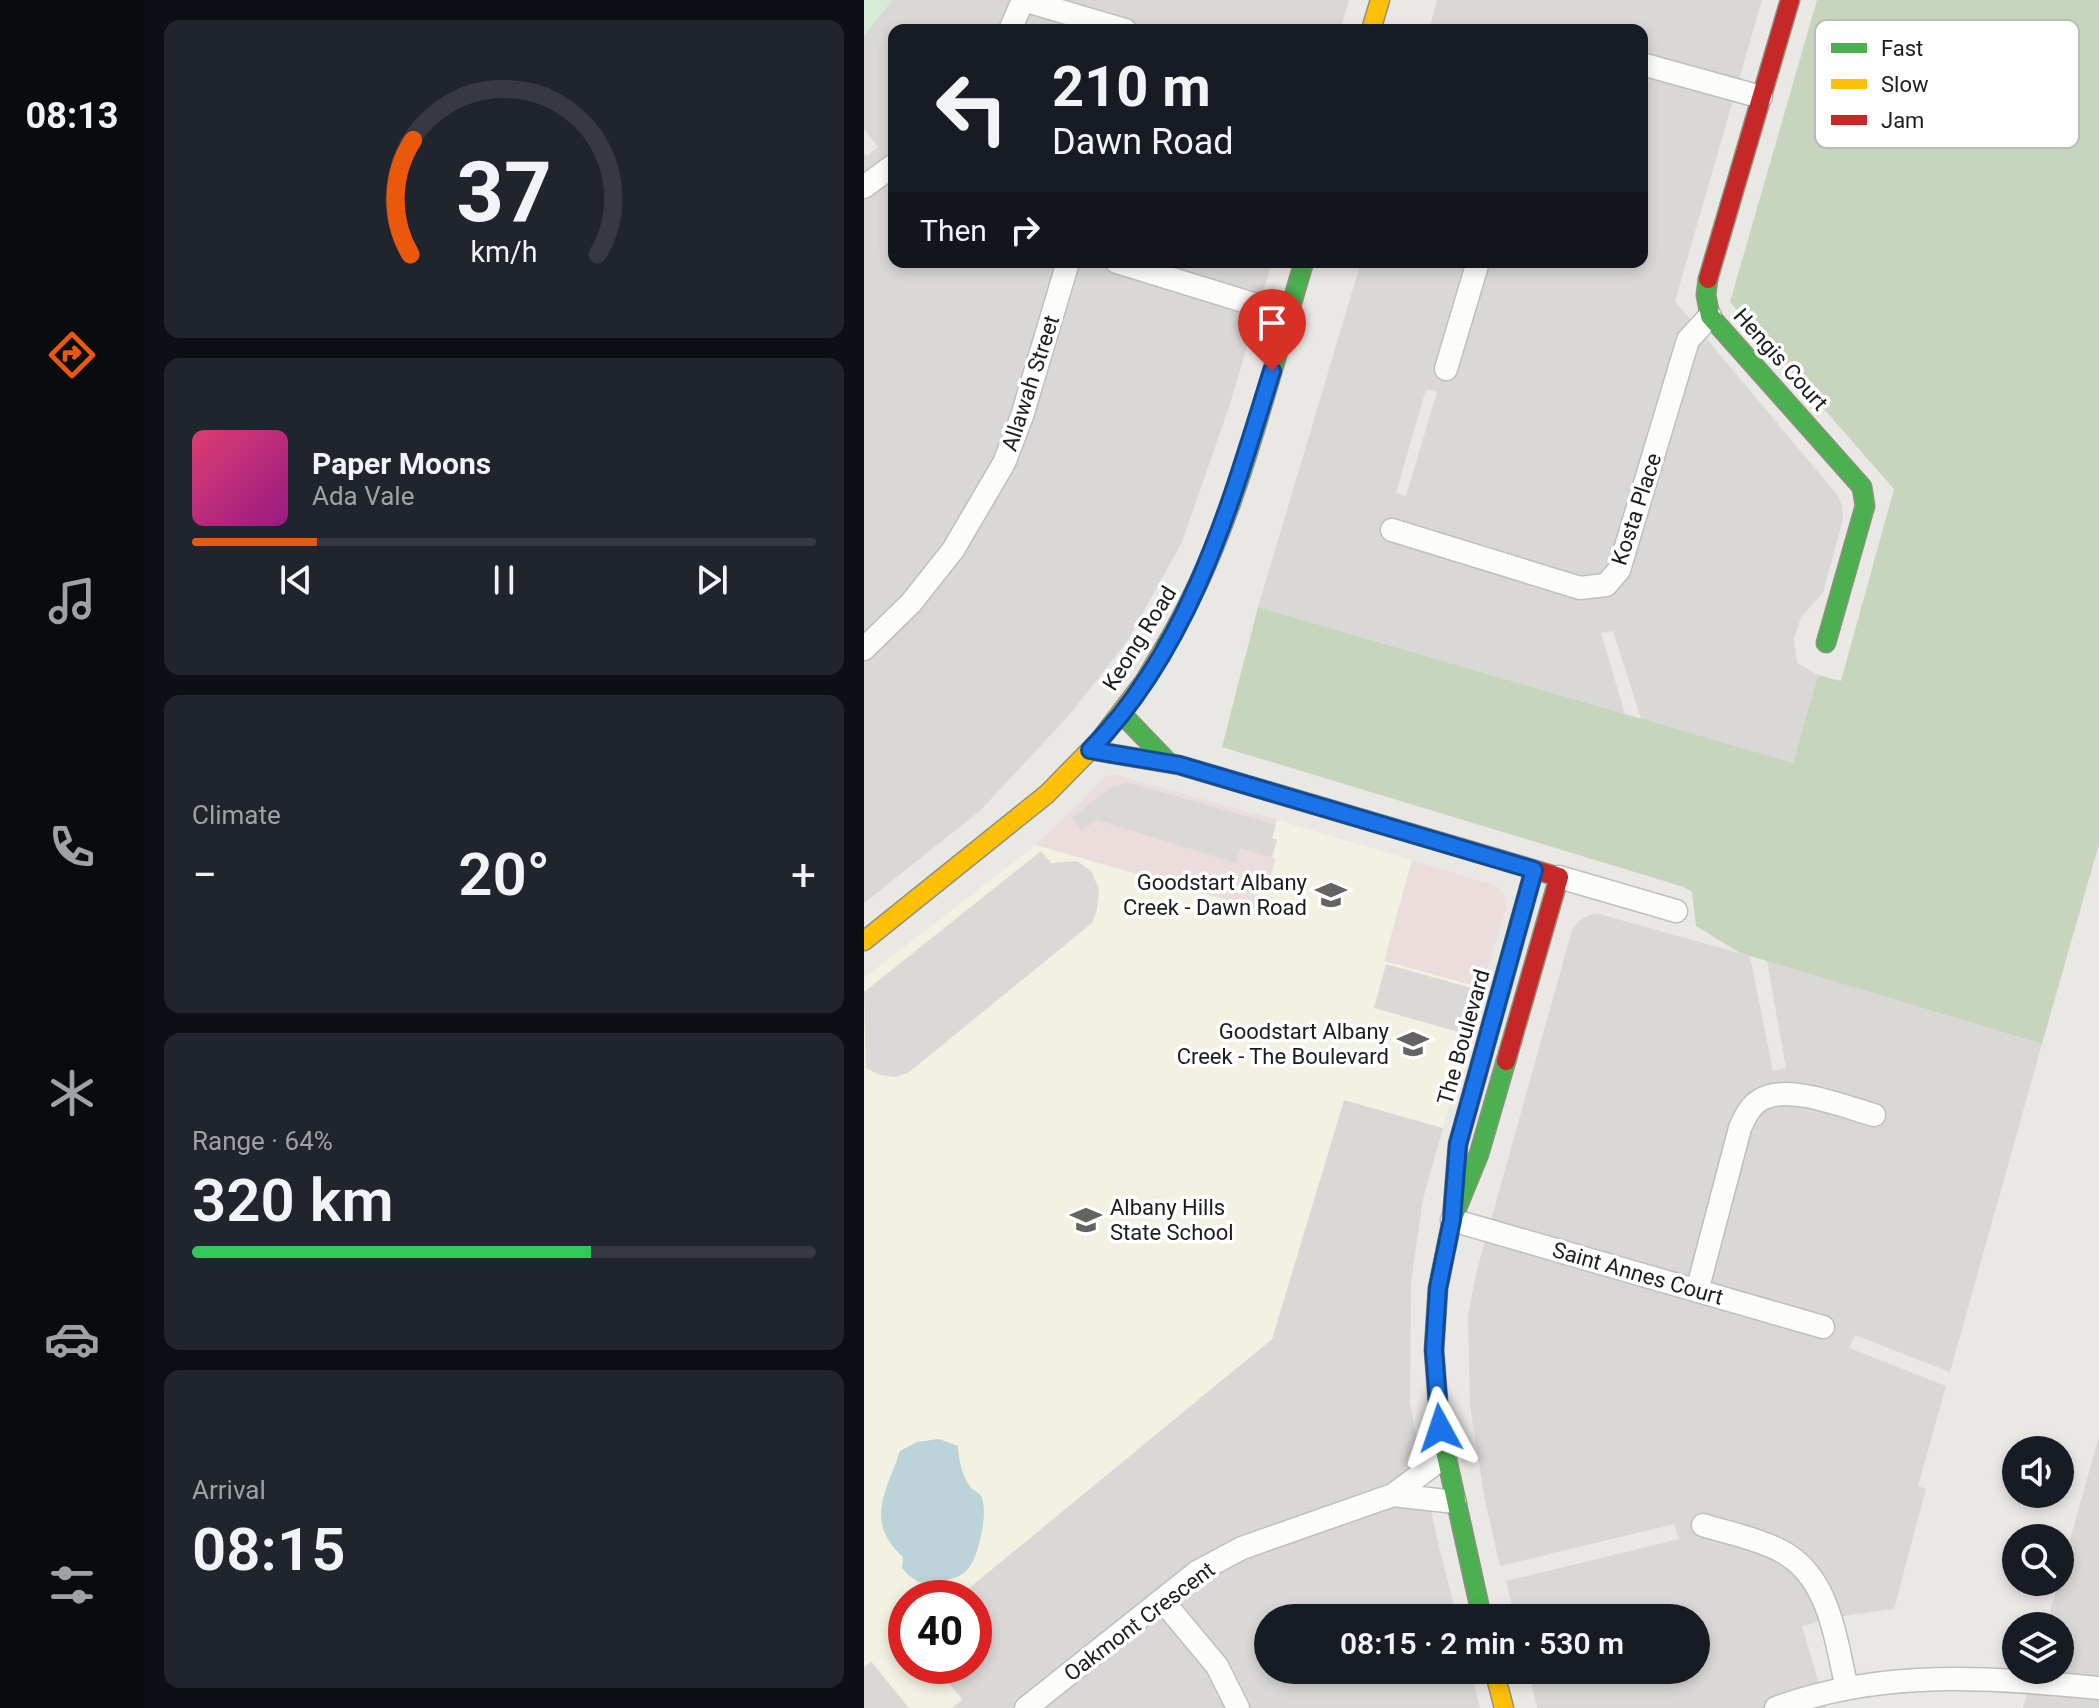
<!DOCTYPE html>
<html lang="en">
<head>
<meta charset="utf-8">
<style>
  body { margin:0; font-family:Roboto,sans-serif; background:#20242c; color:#f1f3f6; height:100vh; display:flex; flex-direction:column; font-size:30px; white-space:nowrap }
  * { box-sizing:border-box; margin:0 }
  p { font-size:26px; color:#9ea1a6 }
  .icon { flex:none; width:44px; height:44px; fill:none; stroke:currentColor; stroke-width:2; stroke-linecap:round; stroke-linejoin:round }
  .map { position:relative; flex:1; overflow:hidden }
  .sheet { display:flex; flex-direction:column; gap:20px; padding:20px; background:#0d0f14; width:720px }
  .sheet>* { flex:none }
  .guide { position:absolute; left:24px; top:24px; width:760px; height:244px; border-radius:16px; box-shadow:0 4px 12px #0003; background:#171b24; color:#f1f3f6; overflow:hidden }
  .controls { position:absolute; left:1138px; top:1436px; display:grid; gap:16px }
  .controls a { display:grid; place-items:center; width:72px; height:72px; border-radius:50%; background:#171b24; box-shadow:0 4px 12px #0003; font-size:40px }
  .speed { position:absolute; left:24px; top:1580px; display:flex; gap:16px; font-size:40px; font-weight:700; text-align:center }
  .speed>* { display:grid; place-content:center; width:104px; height:104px; border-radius:50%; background:#171b24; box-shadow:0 4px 12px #0003; line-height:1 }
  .speed .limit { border:12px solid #d22; background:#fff; color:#111 }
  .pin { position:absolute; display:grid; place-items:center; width:68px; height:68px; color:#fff; margin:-82px -34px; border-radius:50% 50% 50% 0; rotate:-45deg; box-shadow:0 0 8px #0007 }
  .pin .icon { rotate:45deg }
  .me { position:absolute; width:88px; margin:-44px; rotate:355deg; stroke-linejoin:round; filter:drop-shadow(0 0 6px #0008) }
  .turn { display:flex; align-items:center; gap:28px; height:168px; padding:0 32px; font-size:36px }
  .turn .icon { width:104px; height:104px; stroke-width:2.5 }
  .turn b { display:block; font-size:56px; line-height:68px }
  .then { display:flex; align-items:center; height:76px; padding:0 32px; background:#0003; gap:16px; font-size:30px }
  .big { font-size:60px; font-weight:600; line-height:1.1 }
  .sheet .tile { flex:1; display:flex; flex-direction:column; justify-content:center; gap:12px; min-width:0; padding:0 28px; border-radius:16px; background:#20242c }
  .sheet .dial { align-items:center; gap:0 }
  .dial svg { height:208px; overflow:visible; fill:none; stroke:#363941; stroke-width:7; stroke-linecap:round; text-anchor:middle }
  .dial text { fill:#f1f3f6; stroke:none }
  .song { display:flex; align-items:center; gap:24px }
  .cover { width:96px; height:96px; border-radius:12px; background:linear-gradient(135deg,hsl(340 70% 55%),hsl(310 70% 35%)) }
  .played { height:8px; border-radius:4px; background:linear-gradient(90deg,#ea580c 20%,#363941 20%) }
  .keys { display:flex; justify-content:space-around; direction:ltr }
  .heat { display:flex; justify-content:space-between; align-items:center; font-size:44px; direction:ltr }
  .charge { height:12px; border-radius:6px; background:linear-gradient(90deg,#34c759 64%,#363941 0) }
  .trip { position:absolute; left:390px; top:1604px; width:456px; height:80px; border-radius:40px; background:#171b24; box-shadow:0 4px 12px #0003; font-weight:600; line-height:80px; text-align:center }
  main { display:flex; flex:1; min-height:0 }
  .menu { display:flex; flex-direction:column; width:144px; justify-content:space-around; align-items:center; background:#090b0e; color:#9ea1a6 }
  .menu .icon { width:56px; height:56px }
  .menu .current { color:#ea580c }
  .menu b { font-size:36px; color:#f1f3f6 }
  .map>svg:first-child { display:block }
</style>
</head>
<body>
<main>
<nav class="menu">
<b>08:13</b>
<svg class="icon current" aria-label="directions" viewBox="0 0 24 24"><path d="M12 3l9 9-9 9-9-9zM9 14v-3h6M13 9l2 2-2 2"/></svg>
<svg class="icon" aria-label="music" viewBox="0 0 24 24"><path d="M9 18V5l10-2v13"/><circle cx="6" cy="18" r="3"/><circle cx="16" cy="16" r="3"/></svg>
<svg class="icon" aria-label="phone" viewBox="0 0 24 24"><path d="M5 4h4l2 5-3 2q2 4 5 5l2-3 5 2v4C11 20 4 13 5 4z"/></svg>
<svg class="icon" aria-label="climate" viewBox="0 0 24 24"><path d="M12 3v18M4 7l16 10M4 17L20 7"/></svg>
<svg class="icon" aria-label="car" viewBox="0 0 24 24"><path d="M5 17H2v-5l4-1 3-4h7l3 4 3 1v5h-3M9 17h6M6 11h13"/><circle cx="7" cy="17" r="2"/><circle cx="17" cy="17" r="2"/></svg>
<svg class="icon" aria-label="filters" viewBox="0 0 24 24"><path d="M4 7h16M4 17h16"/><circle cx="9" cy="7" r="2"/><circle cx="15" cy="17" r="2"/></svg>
</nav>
<section class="sheet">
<div class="tile dial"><svg viewBox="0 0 100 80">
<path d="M14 69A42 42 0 1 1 86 69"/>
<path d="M14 69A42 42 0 0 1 15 25" stroke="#ea580c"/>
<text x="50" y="56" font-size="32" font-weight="700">37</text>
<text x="50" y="72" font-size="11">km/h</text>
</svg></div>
<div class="tile">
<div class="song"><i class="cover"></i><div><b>Paper Moons</b><p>Ada Vale</p></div></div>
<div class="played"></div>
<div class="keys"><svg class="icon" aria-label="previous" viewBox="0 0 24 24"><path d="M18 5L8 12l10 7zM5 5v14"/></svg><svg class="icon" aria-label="pause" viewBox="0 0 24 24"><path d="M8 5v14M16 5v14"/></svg><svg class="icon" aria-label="next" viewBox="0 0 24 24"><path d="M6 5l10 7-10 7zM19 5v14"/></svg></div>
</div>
<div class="tile"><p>Climate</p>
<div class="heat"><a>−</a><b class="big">20°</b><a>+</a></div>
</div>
<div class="tile"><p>Range · 64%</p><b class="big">320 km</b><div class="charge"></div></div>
<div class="tile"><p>Arrival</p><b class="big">08:15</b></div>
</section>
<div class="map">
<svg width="1235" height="1708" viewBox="0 0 1235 1708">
  <rect width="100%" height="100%" fill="#eae8e5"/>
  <path fill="#d9d8d6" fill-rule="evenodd" d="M 28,0 L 485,0 L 476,30 L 30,30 L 30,262 L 408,262 L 366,404 L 318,542 L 262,643 L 206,714 L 116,811 L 0,903 L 0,153 L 3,156 L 14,147 L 0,129 L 0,35 Z
    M 573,0 L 898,0 L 811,301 L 974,496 L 978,506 L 979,519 L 959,593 L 937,617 L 930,639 L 933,663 L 954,675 L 929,764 L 777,719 L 749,631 L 737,633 L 761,714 L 394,607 L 497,262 L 778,262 L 778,30 L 565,30 ZM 562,389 L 573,392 L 542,496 L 532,493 Z
    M 735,914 L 886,956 L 909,1071 L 922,1068 L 903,961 L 1178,1044 L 1086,1372 L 991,1335 L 985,1348 L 1082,1386 L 1054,1486 L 1062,1489 L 1030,1609 L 985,1615 L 938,1626 L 962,1708 L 673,1708 L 664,1670 L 832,1670 L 832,1618 L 651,1618 L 642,1581 L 815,1539 L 810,1524 L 636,1566 L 620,1496 L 606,1405 L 604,1315 L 613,1270 L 708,930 L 715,921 L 725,915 Z
    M 480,1100 L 579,1128 L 559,1199 L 547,1282 L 546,1404 L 573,1539 L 593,1618 L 404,1618 L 404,1670 L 606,1670 L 616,1708 L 88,1708 L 98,1699 L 71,1666 L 110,1666 L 110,1598 L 93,1598 L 408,1339 Z
    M 1235,1436 L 1235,1708 L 1159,1708 L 1170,1670 L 1196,1670 L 1196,1626 L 1182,1626 Z
    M 7,1661 L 45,1708 L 0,1708 L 0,1667 Z"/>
  <path fill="#ebdddc" d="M 250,774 L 413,820 L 408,838 L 413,840 L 408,857 L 412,859 L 405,881 L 399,880 L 391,909 L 172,845 L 241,777 Z
    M 548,860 L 630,885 L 640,894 L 642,908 L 618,988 L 519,961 Z"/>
  <path fill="#f3f1e1" d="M 413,820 L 548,860 L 520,961 L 618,988 L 579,1128 L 480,1100 L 408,1339 L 93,1598 L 42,1598 L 42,1666 L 71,1666 L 98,1700 L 88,1708 L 45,1708 L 7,1661 L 0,1667 L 0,978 L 172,845 L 391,908 L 400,879 L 405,881 L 412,859 L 408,857 L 413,840 L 408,838 Z"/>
  <path fill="#c7d5bd" d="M 953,0 L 1235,0 L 1235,844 L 1178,1044 L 876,953 L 832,926 L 828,892 L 820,887 L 358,747 L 394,607 L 929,763 L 954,675 L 977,681 L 1030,489 L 866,302 Z"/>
  <path fill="#d5edd4" d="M 0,0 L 28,0 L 0,35 Z"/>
  <path fill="#dad9d8" d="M 265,783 L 412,825 L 408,838 L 413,840 L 408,857 L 376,848 L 372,863 L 233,820 L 217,831 L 208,818 L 246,788 Z
    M 177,851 L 187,863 L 213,861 L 227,871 L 235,889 L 233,910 L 228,923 L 44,1073 L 31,1077 L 16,1075 L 2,1068 L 0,992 Z
    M 522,964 L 611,989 L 598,1033 L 510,1008 Z"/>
  <path fill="#bcd4d9" d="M 75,1439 L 94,1446 C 94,1459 99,1478 107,1488 C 110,1490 115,1493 117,1496 C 125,1510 115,1557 104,1569 C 99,1576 85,1580 76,1582 C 59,1587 49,1581 38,1568 L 39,1557 C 0,1521 22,1493 36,1451 L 53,1442 Z"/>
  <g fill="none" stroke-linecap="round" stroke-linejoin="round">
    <defs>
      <path id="street" d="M 159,0 L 261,30
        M 146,30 L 159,0
        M 778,64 L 897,97
        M 0,187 L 30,165
        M 253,262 L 425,315
        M 582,369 L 614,262
        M 528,530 L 716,588 L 742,585 L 755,570 L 824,340 L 846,316
        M 0,649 L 47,603 L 89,550 L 140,463 L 158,416 L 204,262
        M 695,877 L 812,911
        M 588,1220 L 959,1327
        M 833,1291 L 876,1128 C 881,1117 886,1105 898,1099 C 925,1084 981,1107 1010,1115
        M 529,1495 L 591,1502
        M 839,1525 C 864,1533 892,1538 915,1550 C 966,1575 971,1639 983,1688
        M 298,1600 L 353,1666 L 374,1708
        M 162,1708 L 333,1572 L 378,1548 L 529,1495 L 581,1456
        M 912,1708 C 1017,1669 1126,1677 1235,1688"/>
      <path id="fast" d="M 844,279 L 842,295 L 846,316 L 998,487 L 1001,506 L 962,643
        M 299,650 C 369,535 401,391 440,262
        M 257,713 L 304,762
        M 588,1220 L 615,1154 L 642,1061
        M 618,1618 L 576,1428 L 570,1350 L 574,1288 L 588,1220 L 594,1144 L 670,870"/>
      <path id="slow" d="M 507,30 L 516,0
        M 226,750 L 315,765 L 546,833
        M 0,941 L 183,794 L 235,741 L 280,682 L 299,650
        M 630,1670 L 640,1708"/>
      <path id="jam" d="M 844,279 L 926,0
        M 546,833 L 695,877 L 642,1061"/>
    </defs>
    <use href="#street" stroke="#c0bfbd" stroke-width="25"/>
    <use href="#fast" stroke="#909180" stroke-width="21"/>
    <use href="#slow" stroke="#909180" stroke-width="21"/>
    <use href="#jam" stroke="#909180" stroke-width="21"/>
    <use href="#street" stroke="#fcfcfb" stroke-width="22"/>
    <use href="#fast" stroke="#4caf50" stroke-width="18"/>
    <use href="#slow" stroke="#ffc107" stroke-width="18"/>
    <use href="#jam" stroke="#c62828" stroke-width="18"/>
  </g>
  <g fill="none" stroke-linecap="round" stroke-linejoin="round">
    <defs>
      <path id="route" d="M 408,371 C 366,505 327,647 226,750 L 315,765 L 670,870 L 594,1144 L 588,1220 L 574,1288 L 570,1350 L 576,1428"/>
    </defs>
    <use href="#route" stroke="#114b97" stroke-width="20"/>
    <use href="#route" stroke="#1a73e8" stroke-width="14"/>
  </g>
  <defs>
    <symbol id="school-bare" viewBox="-9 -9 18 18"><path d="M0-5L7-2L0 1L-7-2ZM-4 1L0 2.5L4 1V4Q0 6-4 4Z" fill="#646362" stroke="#fff" stroke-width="2.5" paint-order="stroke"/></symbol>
  </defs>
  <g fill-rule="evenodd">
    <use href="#school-bare" x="445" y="873" width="44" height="44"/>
    <use href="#school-bare" x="527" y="1022" width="44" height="44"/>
    <use href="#school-bare" x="200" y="1198" width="44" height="44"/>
  </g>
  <g text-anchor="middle" stroke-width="7" stroke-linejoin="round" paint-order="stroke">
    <g font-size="22" fill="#1c1c1c" stroke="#fff">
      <text transform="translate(917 359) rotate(48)" y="8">Hengis Court</text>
      <text transform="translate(166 383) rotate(-72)" y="8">Allawah Street</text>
      <text transform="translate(772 509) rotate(-72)" y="8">Kosta Place</text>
      <text transform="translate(275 638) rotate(-58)" y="8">Keong Road</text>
      <text transform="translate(599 1037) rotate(-74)" y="8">The Boulevard</text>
      <text transform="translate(774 1273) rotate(16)" y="8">Saint Annes Court</text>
      <text transform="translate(275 1621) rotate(-37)" y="8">Oakmont Crescent</text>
    </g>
    <g font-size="22" fill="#1c1c1c" stroke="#fff" text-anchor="end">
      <text x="443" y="890">Goodstart Albany<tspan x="443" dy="25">Creek - Dawn Road</tspan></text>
      <text x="525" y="1039">Goodstart Albany<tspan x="525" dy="25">Creek - The Boulevard</tspan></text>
      <text x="246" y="1215" text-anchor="start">Albany Hills<tspan x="246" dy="25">State School</tspan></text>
    </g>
  </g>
  <rect x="951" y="20" width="264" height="128" rx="12" fill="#fff" stroke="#bbb" stroke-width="2"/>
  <rect x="967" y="43" width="36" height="10" fill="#4caf50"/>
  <rect x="967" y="79" width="36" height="10" fill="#ffc107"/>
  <rect x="967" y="115" width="36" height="10" fill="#c62828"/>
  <g font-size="22" fill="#1c1c1c">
    <text x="1017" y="56">Fast</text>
    <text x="1017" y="92">Slow</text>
    <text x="1017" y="128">Jam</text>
  </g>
</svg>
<div class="controls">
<a><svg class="icon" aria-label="sound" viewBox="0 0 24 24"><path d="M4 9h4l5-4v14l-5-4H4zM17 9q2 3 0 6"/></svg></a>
<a><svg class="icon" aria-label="search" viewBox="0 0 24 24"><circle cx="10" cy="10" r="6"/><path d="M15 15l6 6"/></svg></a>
<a><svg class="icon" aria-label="layers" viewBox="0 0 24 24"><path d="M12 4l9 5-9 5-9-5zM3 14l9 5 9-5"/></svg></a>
</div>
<div class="speed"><div class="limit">40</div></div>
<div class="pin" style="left:408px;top:371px;background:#d93025"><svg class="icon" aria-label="arrive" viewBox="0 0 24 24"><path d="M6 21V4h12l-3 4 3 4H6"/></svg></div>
<svg class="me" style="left:576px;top:1428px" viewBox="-20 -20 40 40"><path d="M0-17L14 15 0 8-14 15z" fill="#1a73e8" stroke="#fff" stroke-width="4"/></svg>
<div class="trip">08:15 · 2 min · 530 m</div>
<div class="guide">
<div class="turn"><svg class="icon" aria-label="left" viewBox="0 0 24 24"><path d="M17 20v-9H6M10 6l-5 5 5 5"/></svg><div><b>210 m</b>Dawn Road</div></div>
<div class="then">Then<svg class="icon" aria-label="right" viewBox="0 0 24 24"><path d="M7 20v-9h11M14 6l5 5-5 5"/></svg></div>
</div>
</div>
</main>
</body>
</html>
